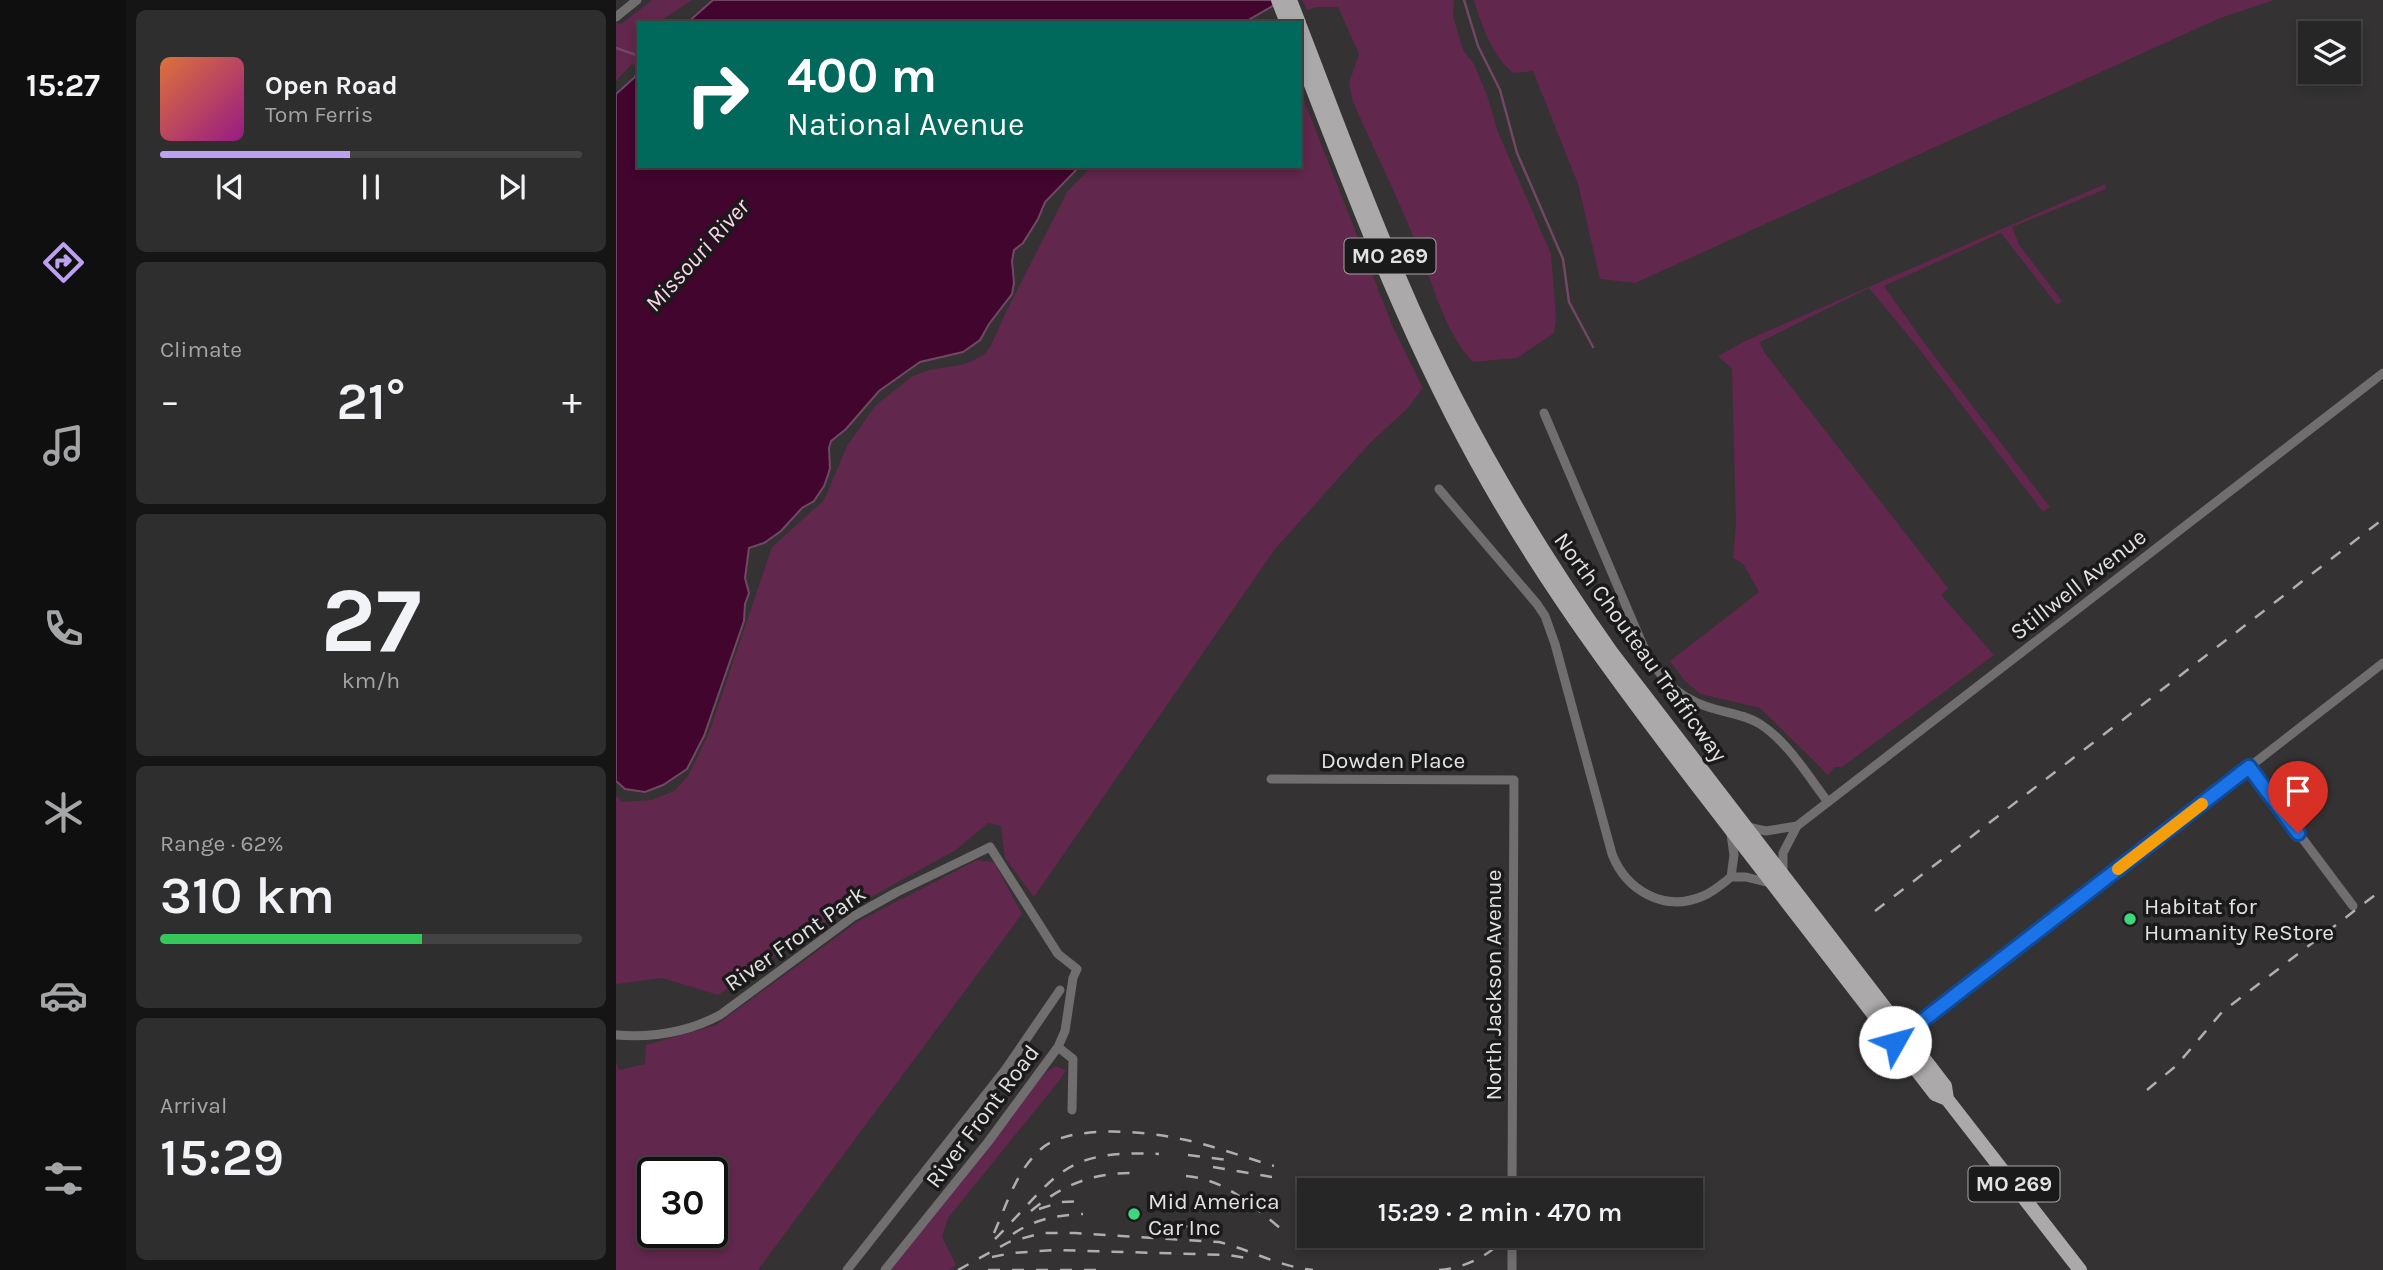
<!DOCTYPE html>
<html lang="en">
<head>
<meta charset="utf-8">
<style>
  body { margin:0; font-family:Karla,sans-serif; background:#2f2e2e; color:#f1f3f6; height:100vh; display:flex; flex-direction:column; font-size:26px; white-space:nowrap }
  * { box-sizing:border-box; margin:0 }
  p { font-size:23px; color:#a4a5a7 }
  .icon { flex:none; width:38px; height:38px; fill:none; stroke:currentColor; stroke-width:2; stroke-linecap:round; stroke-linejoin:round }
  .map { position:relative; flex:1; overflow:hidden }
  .sheet { display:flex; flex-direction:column; gap:10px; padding:10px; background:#151515; width:490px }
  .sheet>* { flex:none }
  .banner { position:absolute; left:21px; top:21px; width:665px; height:147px; border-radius:0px; box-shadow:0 4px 10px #0003,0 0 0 2px #434343; background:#00695c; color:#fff; overflow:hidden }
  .tools { position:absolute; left:1682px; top:21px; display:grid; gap:14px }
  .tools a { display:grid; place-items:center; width:63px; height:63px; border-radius:0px; background:#272626; box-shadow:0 4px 10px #0003,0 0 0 2px #434343; font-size:35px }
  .speed { position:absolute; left:21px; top:1157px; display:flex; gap:14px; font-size:35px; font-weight:700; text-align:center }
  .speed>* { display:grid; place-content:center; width:91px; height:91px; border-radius:50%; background:#272626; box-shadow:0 4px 10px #0003,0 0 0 2px #434343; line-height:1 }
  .speed .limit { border:4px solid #111; border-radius:10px; background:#fff; color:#111 }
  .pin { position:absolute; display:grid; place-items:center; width:60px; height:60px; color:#fff; margin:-72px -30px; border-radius:50% 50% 50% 0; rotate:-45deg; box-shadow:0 0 7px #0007 }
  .pin .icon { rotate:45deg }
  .me { position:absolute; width:77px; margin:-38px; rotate:52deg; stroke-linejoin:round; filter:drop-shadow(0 0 5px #0008) }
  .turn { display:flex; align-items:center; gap:24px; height:147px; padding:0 35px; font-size:32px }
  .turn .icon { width:91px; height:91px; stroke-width:2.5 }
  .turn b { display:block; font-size:49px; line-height:60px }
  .big { font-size:52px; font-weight:600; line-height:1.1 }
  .sheet .card { flex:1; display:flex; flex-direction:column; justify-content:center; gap:10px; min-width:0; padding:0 24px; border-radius:10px; background:#2f2e2e }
  .sheet .dial { align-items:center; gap:0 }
  .dial b { font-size:91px; line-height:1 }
  .song { display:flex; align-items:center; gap:21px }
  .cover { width:84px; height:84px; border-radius:10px; background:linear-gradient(135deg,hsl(20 70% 55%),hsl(310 70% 35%)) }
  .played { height:7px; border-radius:4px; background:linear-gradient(90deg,#bca0f2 45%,#434343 45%) }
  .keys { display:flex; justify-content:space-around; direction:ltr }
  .heat { display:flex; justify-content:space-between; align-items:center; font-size:38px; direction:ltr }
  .charge { height:10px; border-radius:5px; background:linear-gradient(90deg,#34c759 62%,#434343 0) }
  .trip { position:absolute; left:681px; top:1178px; width:406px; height:70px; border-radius:0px; background:#272626; box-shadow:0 4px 10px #0003,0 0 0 2px #434343; font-weight:600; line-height:70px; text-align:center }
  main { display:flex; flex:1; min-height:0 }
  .tabs { display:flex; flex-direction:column; width:126px; justify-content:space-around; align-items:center; background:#100f0f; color:#a4a5a7 }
  .tabs .icon { width:49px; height:49px }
  .tabs .active { color:#bca0f2 }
  .tabs b { font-size:32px; color:#f1f3f6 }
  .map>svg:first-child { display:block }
</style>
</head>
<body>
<main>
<nav class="tabs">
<b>15:27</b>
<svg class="icon active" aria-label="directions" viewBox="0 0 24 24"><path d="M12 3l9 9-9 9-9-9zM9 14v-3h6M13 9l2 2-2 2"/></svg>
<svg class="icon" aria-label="music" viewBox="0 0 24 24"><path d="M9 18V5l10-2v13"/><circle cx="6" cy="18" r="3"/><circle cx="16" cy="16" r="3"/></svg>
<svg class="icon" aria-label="phone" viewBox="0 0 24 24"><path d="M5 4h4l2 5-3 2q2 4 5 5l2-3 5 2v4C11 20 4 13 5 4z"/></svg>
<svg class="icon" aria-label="climate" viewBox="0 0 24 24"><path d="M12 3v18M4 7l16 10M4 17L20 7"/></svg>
<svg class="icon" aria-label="car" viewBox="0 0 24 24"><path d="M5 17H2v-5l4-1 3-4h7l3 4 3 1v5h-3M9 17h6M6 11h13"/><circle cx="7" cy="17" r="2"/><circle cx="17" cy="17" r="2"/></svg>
<svg class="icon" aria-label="filters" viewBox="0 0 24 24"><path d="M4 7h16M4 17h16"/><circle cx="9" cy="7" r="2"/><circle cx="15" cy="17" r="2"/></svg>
</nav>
<section class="sheet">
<div class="card">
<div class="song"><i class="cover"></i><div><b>Open Road</b><p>Tom Ferris</p></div></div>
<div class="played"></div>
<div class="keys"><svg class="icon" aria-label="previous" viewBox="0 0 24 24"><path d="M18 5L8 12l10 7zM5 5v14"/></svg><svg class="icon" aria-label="pause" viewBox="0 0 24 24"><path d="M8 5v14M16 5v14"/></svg><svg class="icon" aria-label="next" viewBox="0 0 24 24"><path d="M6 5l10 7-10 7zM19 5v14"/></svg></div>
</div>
<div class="card"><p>Climate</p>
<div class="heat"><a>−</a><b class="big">21°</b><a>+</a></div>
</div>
<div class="card dial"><b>27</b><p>km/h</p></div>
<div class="card"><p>Range · 62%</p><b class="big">310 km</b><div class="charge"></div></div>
<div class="card"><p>Arrival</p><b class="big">15:29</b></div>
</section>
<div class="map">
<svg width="1767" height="1270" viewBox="0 0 1767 1270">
  <rect width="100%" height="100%" fill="#343233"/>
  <path fill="#61274c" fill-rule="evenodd" d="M 36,0 L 76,0 L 44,21 L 58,23 L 23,23 L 22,67 L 16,64 L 0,81 L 0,22 L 5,24 Z
    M 686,0 L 838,0 L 837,16 L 847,50 L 858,64 L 871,95 L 882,132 L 935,254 L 940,318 L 938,333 L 901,358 L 857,362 C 827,330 818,285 801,245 C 781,197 758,149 737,102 L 733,83 L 743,54 L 722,7 L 701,7 L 691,10 Z
    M 858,0 L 1658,0 L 1602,19 L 1019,283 L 984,279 L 962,184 L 917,71 L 897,73 C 877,57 865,25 858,0 Z
    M 684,90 L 777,327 L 807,388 L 790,410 L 755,442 L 659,549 L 418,897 L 389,858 L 385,826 L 372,823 L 340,850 L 208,923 L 102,995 L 46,978 L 0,984 L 0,797 L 2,796 L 5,802 L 36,800 L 58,791 L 72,776 L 93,733 L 156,547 L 208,500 L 231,446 L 259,406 L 295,377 L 313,370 L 349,364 L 368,355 L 375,345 L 389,314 L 451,192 L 476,166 L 684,166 Z
    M 1489,184 L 1490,189 L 1396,227 L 1404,246 L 1446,301 L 1441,305 L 1385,233 L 1268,286 L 1312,348 L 1434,507 L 1427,512 L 1301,346 L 1253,288 L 1144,342 L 1148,352 L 1332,588 L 1325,595 L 1378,655 L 1226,767 L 1219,767 L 1212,775 L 1144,708 L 1084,694 L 1068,680 L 1054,661 L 1143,592 L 1127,564 L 1117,558 L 1120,525 L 1116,369 L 1102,356 L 1129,341 Z
    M 361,860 L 378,862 L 406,914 L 142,1270 L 0,1270 L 0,1062 L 3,1070 L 29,1064 L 30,1045 L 100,1025 L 241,922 ZM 37,1172 L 96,1172 L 96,1232 L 37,1232 Z
    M 440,1066 L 450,1070 L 443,1081 L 332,1218 L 326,1237 L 340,1265 L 333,1270 L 274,1270 L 430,1072 Z"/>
  <path fill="#41052e" stroke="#724764" stroke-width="2" d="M 97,0 L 667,0 L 627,23 L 71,23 Z
    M 23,64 L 23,166 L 464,166 L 429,202 L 422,219 L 407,243 L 398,250 L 396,261 L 398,283 L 396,294 L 373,324 L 364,340 L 347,352 L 304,362 L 263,391 L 230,429 L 215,441 L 213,448 L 214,468 L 212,475 L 208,486 L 198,501 L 186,508 L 165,531 L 148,543 L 133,548 L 129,578 L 133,593 L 129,604 L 128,621 L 88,736 L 71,769 L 47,785 L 29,792 L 9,789 L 0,781 L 0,94 L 19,77 Z"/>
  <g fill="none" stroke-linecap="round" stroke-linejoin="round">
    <path stroke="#724764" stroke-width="2.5" d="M 848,0 L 862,46 L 884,90 L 901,153 L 947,259 L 953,302 L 977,347
      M 0,48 L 23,56"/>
    <path stroke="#706e6f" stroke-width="9" d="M 0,17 L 21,0
      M 928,413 L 1025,641 C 1039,673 1059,697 1092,707 C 1110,713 1128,714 1144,724 C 1172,742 1192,776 1212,802
      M 823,489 L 921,604 L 929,616 L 939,644 L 996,854 C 1010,890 1048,913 1087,896 C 1097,892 1106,884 1115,877 L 1118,855 L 1115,834
      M 1633,767 L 1737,906
      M 655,779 L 898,780 L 896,1190
      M 1131,827 L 1150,831 L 1181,826
      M 1167,873 L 1167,853 L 1181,826 L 1767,373
      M 1115,877 L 1130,877 L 1154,883
      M 0,1035 C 36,1038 72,1032 104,1015 L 238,916 L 281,892 L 374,847 L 442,954 L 461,969 L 457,978 L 449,1031 L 442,1047 L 372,1142 L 269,1270
      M 1286,1037 L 1767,663
      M 442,1047 L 457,1059 L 456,1110
      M 896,1236 L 896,1270
      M 231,1270 L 389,1070 L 444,990"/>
    <path stroke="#aca9ab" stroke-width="14" d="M 662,0 L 671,23
      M 674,0 L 683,23
      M 684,26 C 717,111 748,196 784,279 C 840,411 913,536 996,653 L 1329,1086 L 1331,1099
      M 684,56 C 740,202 795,348 873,484 C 935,593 1010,693 1086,792 C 1163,893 1242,993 1319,1094 L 1331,1099 L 1464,1270"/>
    <path stroke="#b0aeaf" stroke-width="2.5" stroke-dasharray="12 12" stroke-linecap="butt" d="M 1259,911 L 1767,519
      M 1531,1090 L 1561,1065 L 1606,1012 L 1767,889
      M 572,1155 L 611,1160
      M 597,1167 L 656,1177
      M 570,1176 C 608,1179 636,1205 664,1228
      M 942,1190 L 967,1184 L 1047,1184
      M 423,1209 L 445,1202 L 466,1201
      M 415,1211 C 446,1185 476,1173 516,1173
      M 568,1226 L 586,1228 L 612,1237
      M 378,1233 C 391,1204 400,1171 425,1149 C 452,1124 530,1131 565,1139 C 596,1145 627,1157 658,1166
      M 397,1234 C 419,1219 441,1215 467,1214
      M 379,1239 C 442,1176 445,1149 543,1154
      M 376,1257 L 396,1253 L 439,1250 L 612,1255 L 631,1258
      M 342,1270 L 393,1242 L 426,1233 L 459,1233 L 603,1242 C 635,1250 664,1267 697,1270
      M 372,1270 L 484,1270
      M 823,1270 C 849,1268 874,1256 890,1236"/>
  </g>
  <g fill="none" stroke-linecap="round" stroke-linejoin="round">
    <defs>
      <path id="route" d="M 1279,1042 L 1633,767 L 1682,833"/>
    </defs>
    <use href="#route" stroke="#114b97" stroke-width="18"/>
    <use href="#route" stroke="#1a73e8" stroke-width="12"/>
    <path stroke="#f59e0b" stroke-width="12" d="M 1502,869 L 1586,804"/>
  </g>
  <g fill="#3dd77e" stroke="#1b1a1b" stroke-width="2.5">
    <circle cx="1514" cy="919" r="7"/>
    <circle cx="518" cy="1214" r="7"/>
  </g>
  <g text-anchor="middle" stroke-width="7" stroke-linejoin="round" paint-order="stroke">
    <g fill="#1b1a1b" stroke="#a7a5a6" stroke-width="2">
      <rect x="728.5" y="238.5" width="91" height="35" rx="5"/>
      <rect x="1352.5" y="1166.5" width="91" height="35" rx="5"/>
    </g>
    <g font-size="21" font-weight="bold" fill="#e3e1e2">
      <text x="774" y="263">MO 269</text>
      <text x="1398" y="1191">MO 269</text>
    </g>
    <g font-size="23" fill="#e3e1e2" stroke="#1b1a1b">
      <text transform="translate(1462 584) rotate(-38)" y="8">Stillwell Avenue</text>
      <text transform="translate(1025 647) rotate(54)" y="8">North Chouteau Trafficway</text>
      <text x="777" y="768">Dowden Place</text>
      <text transform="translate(179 938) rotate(-35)" y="8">River Front Park</text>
      <text transform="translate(877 985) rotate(-90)" y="8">North Jackson Avenue</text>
      <text transform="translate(366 1116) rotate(-53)" y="8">River Front Road</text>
    </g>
    <g font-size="23" fill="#e3e1e2" stroke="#1b1a1b" text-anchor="start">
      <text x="1528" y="914">Habitat for<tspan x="1528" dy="26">Humanity ReStore</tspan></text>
      <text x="532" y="1209">Mid America<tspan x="532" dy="26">Car Inc</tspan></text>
    </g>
    <g font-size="24" font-style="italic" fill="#fcd4ea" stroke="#1b1a1b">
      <text transform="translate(81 255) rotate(-48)" y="8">Missouri River</text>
    </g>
  </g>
</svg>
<div class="tools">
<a><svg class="icon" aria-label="layers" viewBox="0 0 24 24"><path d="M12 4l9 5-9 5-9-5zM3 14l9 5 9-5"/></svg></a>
</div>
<div class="speed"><div class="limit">30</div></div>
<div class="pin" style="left:1682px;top:833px;background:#d93025"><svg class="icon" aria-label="arrive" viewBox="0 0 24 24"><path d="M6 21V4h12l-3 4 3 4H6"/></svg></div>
<svg class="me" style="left:1279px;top:1042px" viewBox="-20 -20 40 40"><circle r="19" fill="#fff"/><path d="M0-13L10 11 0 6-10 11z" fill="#1a73e8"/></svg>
<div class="trip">15:29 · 2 min · 470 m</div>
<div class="banner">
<div class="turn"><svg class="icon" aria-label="right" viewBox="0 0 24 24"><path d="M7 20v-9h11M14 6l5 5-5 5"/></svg><div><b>400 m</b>National Avenue</div></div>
</div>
</div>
</main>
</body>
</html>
